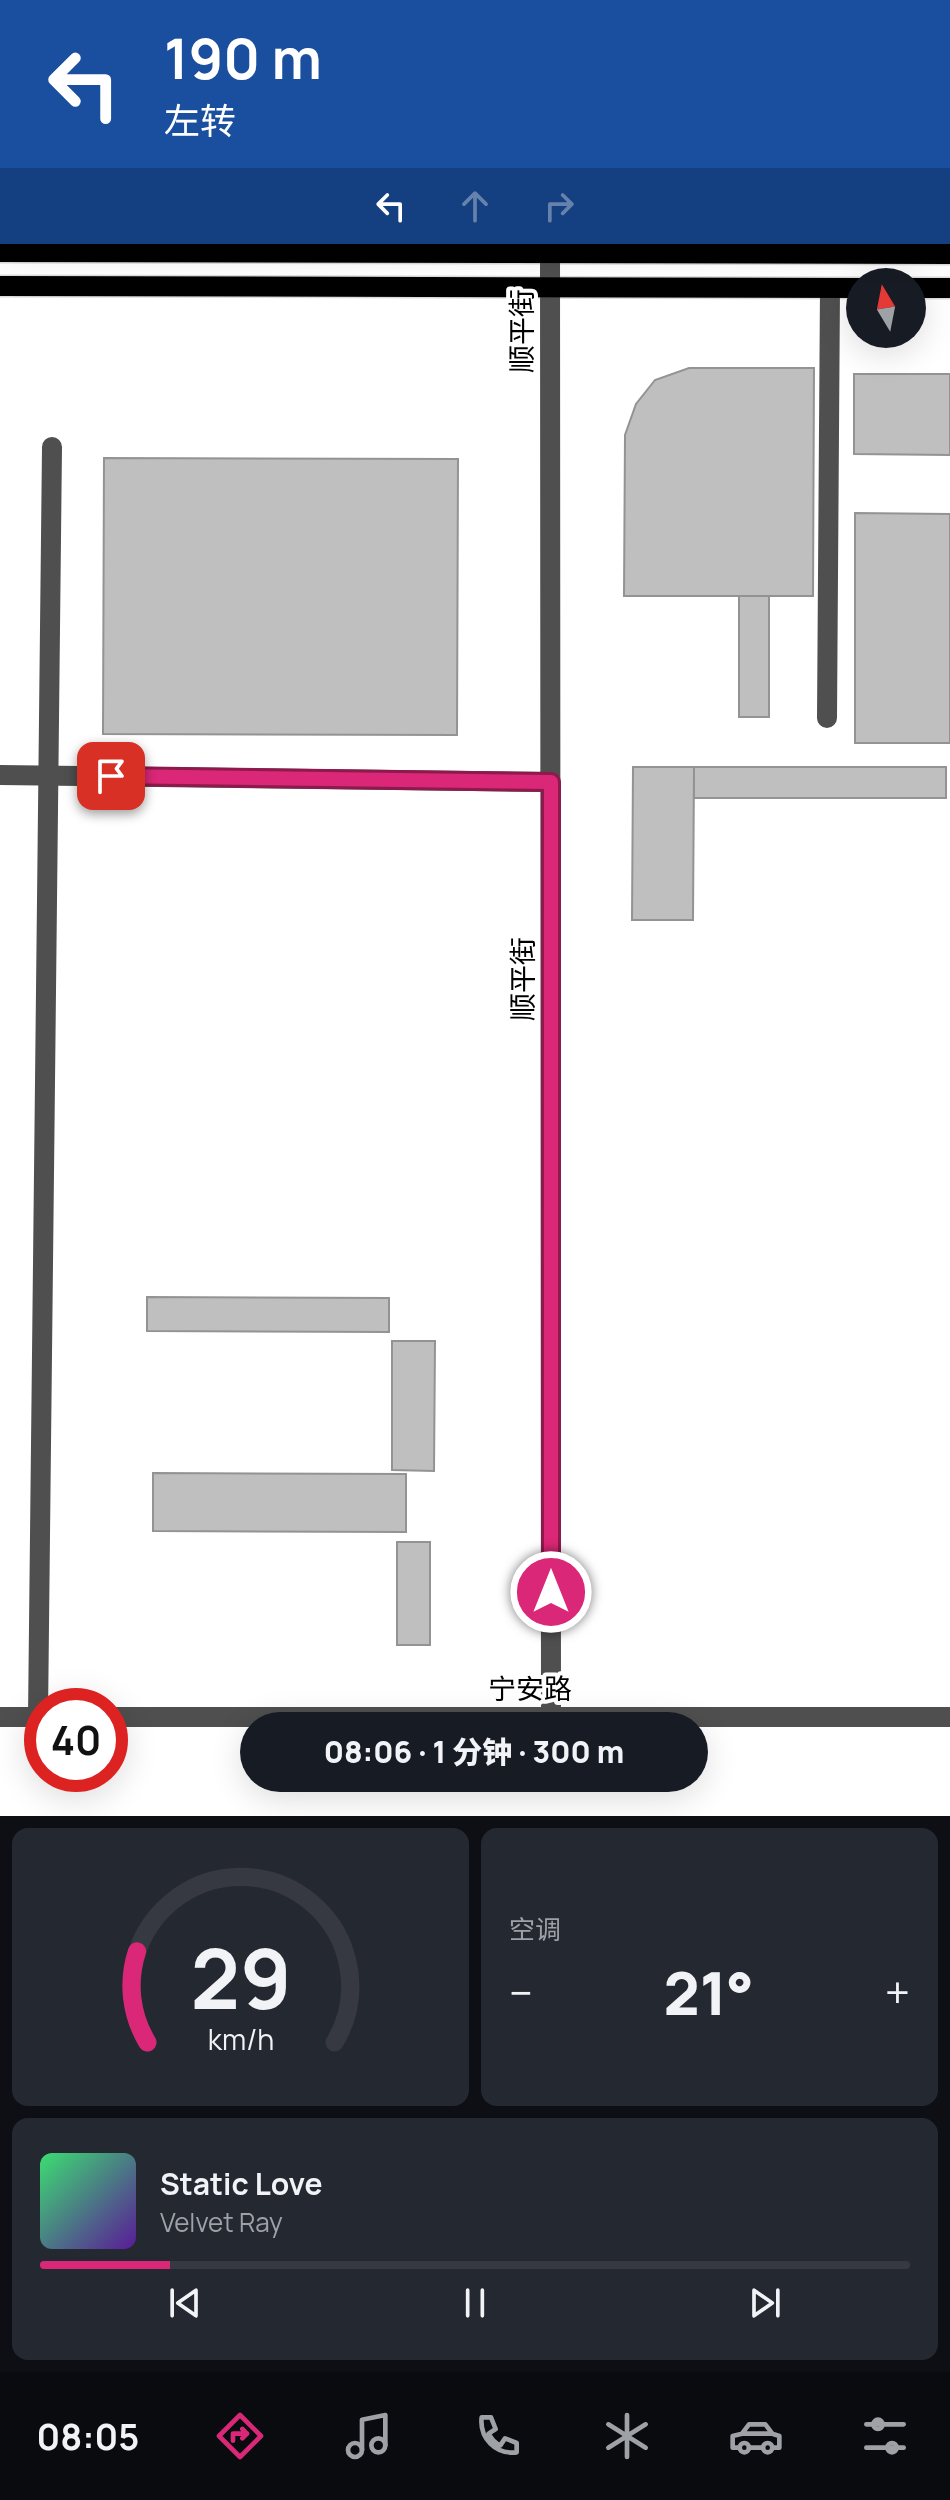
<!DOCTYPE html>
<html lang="zh">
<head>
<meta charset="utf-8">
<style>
  body { margin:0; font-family:Manrope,"Noto Sans SC",sans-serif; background:#242831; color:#f1f3f6; height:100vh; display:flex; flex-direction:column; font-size:30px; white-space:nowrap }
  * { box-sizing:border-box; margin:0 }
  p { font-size:26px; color:#9ea1a6 }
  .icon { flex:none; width:44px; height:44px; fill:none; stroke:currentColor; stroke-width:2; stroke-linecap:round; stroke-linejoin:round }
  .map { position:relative; height:1816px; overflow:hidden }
  .sheet { display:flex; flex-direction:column; gap:12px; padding:12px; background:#0d0f14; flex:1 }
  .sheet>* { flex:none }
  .banner { position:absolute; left:0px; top:0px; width:950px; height:244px; box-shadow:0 8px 32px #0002; background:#1a4fa0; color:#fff; overflow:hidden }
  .needle { width:52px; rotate:350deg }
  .controls { position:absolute; left:846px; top:268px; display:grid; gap:16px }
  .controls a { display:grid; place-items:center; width:80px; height:80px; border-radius:50%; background:#171b24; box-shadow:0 8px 32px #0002; font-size:40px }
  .speed { position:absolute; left:24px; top:1688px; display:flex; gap:16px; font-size:40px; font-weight:700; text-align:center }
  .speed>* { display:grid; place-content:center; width:104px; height:104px; border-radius:50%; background:#171b24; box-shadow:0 8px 32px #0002; line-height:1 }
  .speed .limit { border:12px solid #d22; background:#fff; color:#111 }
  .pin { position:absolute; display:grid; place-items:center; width:68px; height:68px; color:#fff; margin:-34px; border-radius:16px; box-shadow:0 4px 12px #0006 }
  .me { position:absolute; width:88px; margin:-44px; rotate:0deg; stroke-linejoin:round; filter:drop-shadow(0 0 6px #0008) }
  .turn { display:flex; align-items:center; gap:28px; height:168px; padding:0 32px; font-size:36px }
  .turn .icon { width:104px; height:104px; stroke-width:2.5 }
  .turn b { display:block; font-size:56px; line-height:68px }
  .lanes { display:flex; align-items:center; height:76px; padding:0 32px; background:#0003; justify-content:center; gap:40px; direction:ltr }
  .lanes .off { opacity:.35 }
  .big { font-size:60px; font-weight:800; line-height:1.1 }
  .sheet .widget { flex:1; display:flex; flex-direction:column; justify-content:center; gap:12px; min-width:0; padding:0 28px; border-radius:16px; background:#242831 }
  .sheet .dial { align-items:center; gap:0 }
  .dial svg { height:208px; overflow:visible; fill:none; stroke:#363941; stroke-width:7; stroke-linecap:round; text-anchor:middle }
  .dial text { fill:#f1f3f6; stroke:none }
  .song { display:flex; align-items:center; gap:24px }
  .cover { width:96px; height:96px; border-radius:12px; background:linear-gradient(135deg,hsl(140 70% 55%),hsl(270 70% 35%)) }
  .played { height:8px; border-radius:4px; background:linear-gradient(90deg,#db2777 15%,#363941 15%) }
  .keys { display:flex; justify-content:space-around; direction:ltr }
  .heat { display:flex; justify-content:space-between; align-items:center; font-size:44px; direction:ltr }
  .sheet .tiles { flex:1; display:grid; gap:12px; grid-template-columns:1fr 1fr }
  .widget:last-child { grid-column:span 2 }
  .trip { position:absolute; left:240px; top:1712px; width:468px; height:80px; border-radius:40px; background:#171b24; box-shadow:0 8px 32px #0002; font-weight:800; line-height:80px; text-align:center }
  .tab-bar { display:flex; height:128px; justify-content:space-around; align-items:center; background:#090b0e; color:#9ea1a6 }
  .tab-bar .icon { width:56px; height:56px }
  .tab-bar .on { color:#db2777 }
  .tab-bar b { font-size:36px; color:#f1f3f6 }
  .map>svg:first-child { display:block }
</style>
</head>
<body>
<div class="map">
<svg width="950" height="1816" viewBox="0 0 950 1816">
  <rect width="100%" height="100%" fill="#fff"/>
  <path fill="#bfbfbf" stroke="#939393" stroke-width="2" d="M 0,0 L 234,0 L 2,2 L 2,10 Z
    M 273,0 L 451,0 L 273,2 Z
    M 653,0 L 950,0 L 950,30 L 948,2 Z
    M 689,368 L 814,368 L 813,596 L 624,596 L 625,435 L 636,404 L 655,380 Z
    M 854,374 L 950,374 L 950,455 L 854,454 Z
    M 104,458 L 458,459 L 457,735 L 103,734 Z
    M 855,513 L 950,514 L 950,743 L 855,743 Z
    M 739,596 L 769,596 L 769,717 L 739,717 Z
    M 633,767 L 694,767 L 693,920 L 632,920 Z
    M 694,767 L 946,767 L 946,798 L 694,798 Z
    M 147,1297 L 389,1298 L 389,1332 L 147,1331 Z
    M 392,1341 L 435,1341 L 434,1471 L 392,1470 Z
    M 153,1473 L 406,1474 L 406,1532 L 153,1531 Z
    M 397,1542 L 430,1542 L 430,1645 L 397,1645 Z"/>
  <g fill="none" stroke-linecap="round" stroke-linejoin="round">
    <defs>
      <path id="major" d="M 0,252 L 950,254
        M 0,286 L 860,288
        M 912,288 L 950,288"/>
    </defs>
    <use href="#major" stroke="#dbdbdb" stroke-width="23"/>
    <path stroke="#4f4f4f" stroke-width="20" d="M 550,0 L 550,2
      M 636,0 L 636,2
      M 0,27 L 2,27
      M 550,242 L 551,1717
      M 827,718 L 830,288
      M 0,775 L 551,782
      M 0,1717 L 42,1717
      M 38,1717 L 52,447
      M 110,1717 L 950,1717"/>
    <use href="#major" stroke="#000" stroke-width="20"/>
  </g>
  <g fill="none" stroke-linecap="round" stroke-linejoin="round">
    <defs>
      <path id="route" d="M 111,776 L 551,782 L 551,1592"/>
    </defs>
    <use href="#route" stroke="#8e194d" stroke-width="20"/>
    <use href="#route" stroke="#db2777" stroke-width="14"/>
  </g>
  <g text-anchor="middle" stroke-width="8" stroke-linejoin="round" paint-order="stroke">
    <g font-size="28" fill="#000" stroke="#fff">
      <text transform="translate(522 331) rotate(-90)" y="10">顺平街</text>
      <text transform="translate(523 979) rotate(-90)" y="10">顺平街</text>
      <text x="530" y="1699">宁安路</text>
    </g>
  </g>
</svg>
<div class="controls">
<a><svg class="needle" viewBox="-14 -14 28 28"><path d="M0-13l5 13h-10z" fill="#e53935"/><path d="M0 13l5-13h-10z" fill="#9ea1a6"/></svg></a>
</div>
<div class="speed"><div class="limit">40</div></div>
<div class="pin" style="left:111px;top:776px;background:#d93025"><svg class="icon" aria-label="arrive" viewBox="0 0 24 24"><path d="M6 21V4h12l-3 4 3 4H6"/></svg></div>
<svg class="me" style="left:551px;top:1592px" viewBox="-20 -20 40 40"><circle r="17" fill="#db2777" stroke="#fff" stroke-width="3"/><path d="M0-11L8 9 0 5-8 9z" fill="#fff"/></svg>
<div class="trip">08:06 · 1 分钟 · 300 m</div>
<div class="banner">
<div class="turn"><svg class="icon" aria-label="left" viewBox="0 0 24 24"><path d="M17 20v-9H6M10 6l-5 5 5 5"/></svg><div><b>190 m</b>左转</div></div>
<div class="lanes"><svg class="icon" aria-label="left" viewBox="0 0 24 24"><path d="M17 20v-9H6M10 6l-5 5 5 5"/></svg><svg class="icon off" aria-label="ahead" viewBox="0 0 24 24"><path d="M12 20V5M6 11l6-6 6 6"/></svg><svg class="icon off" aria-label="right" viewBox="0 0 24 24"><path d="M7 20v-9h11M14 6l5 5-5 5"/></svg></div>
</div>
</div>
<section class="sheet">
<div class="tiles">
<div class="widget dial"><svg viewBox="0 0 100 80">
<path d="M14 69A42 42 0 1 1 86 69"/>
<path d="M14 69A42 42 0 0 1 10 34" stroke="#db2777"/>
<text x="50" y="56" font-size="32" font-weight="700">29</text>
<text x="50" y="72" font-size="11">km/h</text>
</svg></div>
<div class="widget"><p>空调</p>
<div class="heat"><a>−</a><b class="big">21°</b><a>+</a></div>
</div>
<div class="widget">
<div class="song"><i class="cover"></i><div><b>Static Love</b><p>Velvet Ray</p></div></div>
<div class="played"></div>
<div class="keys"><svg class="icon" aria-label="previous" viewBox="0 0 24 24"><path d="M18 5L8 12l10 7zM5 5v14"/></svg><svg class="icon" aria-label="pause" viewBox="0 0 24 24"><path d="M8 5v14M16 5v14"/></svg><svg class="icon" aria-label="next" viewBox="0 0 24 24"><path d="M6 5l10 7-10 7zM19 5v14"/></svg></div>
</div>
</div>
</section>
<nav class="tab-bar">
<b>08:05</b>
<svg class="icon on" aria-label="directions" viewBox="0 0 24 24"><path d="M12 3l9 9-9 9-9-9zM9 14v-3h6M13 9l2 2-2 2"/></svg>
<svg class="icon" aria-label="music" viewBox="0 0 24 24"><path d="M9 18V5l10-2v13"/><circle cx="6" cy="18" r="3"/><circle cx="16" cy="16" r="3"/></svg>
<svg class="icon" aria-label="phone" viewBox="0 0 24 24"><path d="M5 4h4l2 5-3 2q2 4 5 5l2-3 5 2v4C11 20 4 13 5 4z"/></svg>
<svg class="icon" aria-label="climate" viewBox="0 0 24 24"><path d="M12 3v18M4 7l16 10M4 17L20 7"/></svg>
<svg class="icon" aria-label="car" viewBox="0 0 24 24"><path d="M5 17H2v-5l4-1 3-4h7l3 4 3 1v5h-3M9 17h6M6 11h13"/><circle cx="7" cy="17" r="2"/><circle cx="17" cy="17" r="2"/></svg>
<svg class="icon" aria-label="filters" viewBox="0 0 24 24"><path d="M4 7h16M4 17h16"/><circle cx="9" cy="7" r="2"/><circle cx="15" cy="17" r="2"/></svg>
</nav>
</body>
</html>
